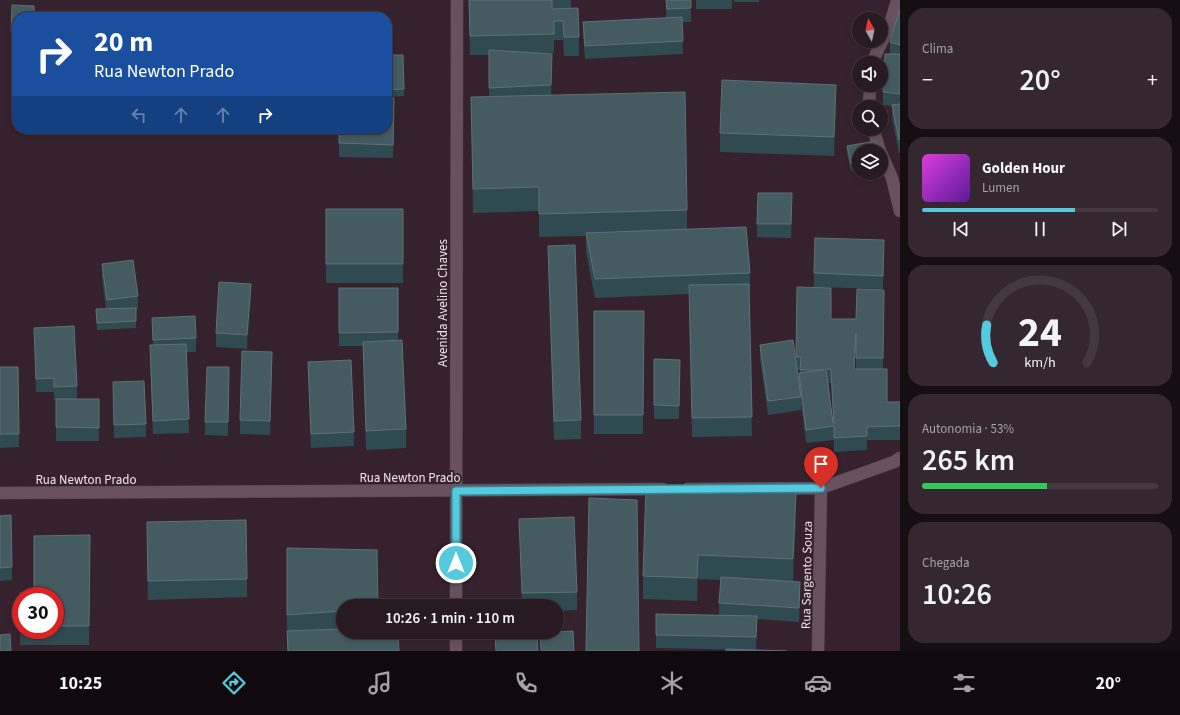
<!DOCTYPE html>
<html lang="pt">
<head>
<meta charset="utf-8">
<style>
  body { margin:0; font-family:"Source Sans 3",sans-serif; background:#34272f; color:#f1f3f6; height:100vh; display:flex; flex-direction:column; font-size:15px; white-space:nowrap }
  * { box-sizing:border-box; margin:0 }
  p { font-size:13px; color:#a5a1a5 }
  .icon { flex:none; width:22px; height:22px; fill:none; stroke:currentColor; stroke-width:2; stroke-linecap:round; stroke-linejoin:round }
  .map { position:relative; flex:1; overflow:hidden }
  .details { display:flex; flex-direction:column; gap:8px; padding:8px; background:#160e13; width:280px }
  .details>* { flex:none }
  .top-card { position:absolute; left:12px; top:12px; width:380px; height:122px; border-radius:16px; box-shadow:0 2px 6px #0003,0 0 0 1px #443840; background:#1a4fa0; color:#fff; overflow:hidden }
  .needle { width:26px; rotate:351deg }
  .controls { position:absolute; left:852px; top:12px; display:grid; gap:8px }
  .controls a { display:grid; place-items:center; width:36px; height:36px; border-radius:50%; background:#281a22; box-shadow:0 2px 6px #0003,0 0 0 1px #443840; font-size:20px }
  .speed { position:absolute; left:12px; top:587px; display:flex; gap:8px; font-size:20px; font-weight:700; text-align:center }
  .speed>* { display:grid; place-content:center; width:52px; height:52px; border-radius:50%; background:#281a22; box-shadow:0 2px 6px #0003,0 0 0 1px #443840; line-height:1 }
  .speed .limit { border:6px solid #d22; background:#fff; color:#111 }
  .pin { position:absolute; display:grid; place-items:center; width:34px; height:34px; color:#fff; margin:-41px -17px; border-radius:50% 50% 50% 0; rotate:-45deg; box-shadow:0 0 4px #0007 }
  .pin .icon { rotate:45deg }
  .me { position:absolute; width:44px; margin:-22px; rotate:0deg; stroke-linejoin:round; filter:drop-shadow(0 0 3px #0008) }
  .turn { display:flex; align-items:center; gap:14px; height:84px; padding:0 16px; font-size:18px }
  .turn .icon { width:52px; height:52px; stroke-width:2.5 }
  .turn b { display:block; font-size:28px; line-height:34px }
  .lanes { display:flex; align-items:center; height:38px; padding:0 16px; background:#0003; justify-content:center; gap:20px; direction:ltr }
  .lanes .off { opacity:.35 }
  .big { font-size:30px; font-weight:600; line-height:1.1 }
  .details .tile { flex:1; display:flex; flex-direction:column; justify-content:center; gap:6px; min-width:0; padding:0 14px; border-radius:16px; background:#34272f }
  .details .dial { align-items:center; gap:0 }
  .dial svg { height:104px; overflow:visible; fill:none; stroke:#443840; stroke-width:7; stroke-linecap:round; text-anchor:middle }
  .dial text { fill:#f1f3f6; stroke:none }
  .song { display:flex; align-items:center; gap:12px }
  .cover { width:48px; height:48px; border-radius:6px; background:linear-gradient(135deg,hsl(300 70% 55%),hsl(270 70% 35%)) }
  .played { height:4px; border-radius:2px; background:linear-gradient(90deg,#55cadf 65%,#443840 65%) }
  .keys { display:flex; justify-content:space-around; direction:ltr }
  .heat { display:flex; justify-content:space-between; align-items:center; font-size:22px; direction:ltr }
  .charge { height:6px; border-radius:3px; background:linear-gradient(90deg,#34c759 53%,#443840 0) }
  .trip { position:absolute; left:336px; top:599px; width:228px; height:40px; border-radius:20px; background:#281a22; box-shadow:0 2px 6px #0003,0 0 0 1px #443840; font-weight:600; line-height:40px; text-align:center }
  .tab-bar { display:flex; height:64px; justify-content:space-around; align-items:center; background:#100a0e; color:#a5a1a5 }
  .tab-bar .icon { width:28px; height:28px }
  .tab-bar .current { color:#55cadf }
  .tab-bar b { font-size:18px; color:#f1f3f6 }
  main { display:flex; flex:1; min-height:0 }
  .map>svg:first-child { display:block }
</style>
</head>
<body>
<main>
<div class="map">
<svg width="900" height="651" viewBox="0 0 900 651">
  <rect width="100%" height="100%" fill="#36222e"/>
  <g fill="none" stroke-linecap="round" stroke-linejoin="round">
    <defs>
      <path id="street" d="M 873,63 L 876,54 L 890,25 L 897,0
        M 869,107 L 870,85
        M 873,129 L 880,151
        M 881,153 L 892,178 L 900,211
        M 687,489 L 821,488 L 894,462 L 900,458
        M 0,493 L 663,489
        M 456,606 L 457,0
        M 456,632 L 456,651
        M 818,651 L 821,488"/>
    </defs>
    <use href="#street" stroke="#503f49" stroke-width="13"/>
    <use href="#street" stroke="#68515e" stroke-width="12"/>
  </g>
  <path fill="#2f4a51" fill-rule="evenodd" d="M 469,0 L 571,0 L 571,8 L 579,37 L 579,56 L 564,56 L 563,40 L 554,40 L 554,53 L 537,53 L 552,68 L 551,95 L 687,210 L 687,229 L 750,273 L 750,292 L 749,292 L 752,436 L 692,437 L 689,294 L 595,298 L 586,252 L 586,236 L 539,237 L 539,211 L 473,213 L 471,97 L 489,97 L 489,55 L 470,55 Z
    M 666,0 L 691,0 L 691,22 L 682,22 L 683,54 L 585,59 L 583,35 L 583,22 L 666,18 Z
    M 696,0 L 732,0 L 732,9 L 696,9 Z
    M 734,0 L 759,0 L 759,2 L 734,2 Z
    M 900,9 L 900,153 L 899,153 L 892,118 L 892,106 L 883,105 L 883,92 L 890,54 L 890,42 Z
    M 17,17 L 17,39 L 11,39 L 11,32 Z
    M 387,55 L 403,55 L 404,96 L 387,97 Z
    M 836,103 L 834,156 L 720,152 L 720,133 Z
    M 394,112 L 393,158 L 339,157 L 339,143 Z
    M 847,146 L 859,151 L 859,169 L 851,171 L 847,153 Z
    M 792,207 L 791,238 L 757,237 L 757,224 Z
    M 326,209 L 403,209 L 403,283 L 326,283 Z
    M 548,246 L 581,420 L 581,439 L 554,440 L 548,264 Z
    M 884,253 L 883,289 L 814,287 L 814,273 Z
    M 102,264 L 138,296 L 138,309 L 136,310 L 136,328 L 97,330 L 96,309 L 106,309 L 102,277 Z
    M 797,287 L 831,319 L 856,319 L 884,290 L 883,369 L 887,402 L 900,402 L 900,440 L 867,440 L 867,450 L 834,452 L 834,440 L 806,443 L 801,404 L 801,410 L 768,415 L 760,359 L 760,345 L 796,364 ZM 856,346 L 856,369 L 854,369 ZM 797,370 L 800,370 L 800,373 L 799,373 L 799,381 ZM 828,383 L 831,383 L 833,422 Z
    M 339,288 L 398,288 L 398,340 L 406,429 L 406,448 L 366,450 L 363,346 L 339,346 Z
    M 251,297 L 247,349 L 216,347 L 216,333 Z
    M 594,311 L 644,311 L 643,434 L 594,434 Z
    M 152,318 L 196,338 L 196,352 L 187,352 L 189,433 L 153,434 L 150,358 L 150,345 L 153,345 Z
    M 34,328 L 77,386 L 77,399 L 99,399 L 99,441 L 56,441 L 56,400 L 54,400 L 54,392 L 36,392 Z
    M 654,359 L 680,360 L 679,419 L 654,419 Z
    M 308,362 L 354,432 L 354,446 L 311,448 Z
    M 272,365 L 270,435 L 240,434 L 240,420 Z
    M 0,367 L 19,434 L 19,447 L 0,448 Z
    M 229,381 L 228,436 L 205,435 L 205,422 Z
    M 113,382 L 146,424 L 146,437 L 114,438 Z
    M 0,516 L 12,567 L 12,580 L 0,581 Z
    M 796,516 L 793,581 L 800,595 L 799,622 L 757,619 L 756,650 L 656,648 L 656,614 L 719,615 L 719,603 L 721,580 L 698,579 L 697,601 L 643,599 L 643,576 Z
    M 519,519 L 577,592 L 577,610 L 557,611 L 557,606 L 522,606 Z
    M 90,535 L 89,645 L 20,645 L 20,593 L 34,593 ZM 21,596 L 55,596 L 55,630 L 21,630 Z
    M 147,541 L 247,579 L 247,597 L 148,600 Z
    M 287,548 L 343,606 L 343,632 L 399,651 L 287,651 Z"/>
  <path fill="#29333c" d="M 552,54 L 552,68 L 551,98 L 551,85 Z
    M 836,85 L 836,103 L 834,156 L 834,137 Z
    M 884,240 L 884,253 L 883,289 L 883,276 Z
    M 251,284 L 251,297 L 247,349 L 247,335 Z
    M 856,333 L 856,346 L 854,382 L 854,369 Z
    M 272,352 L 272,365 L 270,435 L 270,421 Z
    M 229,367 L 229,381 L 228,436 L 228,422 Z
    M 796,492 L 796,516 L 793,582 L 793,559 Z
    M 698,555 L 698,579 L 697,601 L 697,578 Z
    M 800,582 L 800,595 L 799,622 L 799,608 Z
    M 757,616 L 757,630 L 756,651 L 756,637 Z"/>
  <path fill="#445b61" stroke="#5f7076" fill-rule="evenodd" d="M 469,0 L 552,0 L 552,9 L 578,8 L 579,37 L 564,37 L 563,21 L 554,21 L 554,34 L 470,36 Z
    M 666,0 L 691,0 L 691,8 L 667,9 Z
    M 12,5 L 34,6 L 34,17 L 17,17 L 17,32 L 11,32 Z
    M 900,9 L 900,45 L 890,42 Z
    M 682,17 L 683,41 L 585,46 L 583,22 Z
    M 489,50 L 552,54 L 551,85 L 489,88 Z
    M 885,54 L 900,54 L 900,94 L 883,92 Z
    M 387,55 L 403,55 L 404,89 L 387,90 Z
    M 722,80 L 836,85 L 834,137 L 720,133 Z
    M 685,92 L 687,210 L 539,214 L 539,187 L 473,189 L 471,97 Z
    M 387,98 L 394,98 L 393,145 L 339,143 L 339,129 L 387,129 Z
    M 900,104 L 900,139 L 899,140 L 892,105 Z
    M 875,141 L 876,151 L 859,151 L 859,162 L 851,164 L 847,146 Z
    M 758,193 L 792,193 L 791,224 L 757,224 Z
    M 326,209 L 403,209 L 403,264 L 326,264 Z
    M 746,227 L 750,273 L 595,279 L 586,233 Z
    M 815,238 L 884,240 L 883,276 L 814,273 Z
    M 575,245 L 581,420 L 554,421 L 548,246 Z
    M 133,260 L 138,296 L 107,300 L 102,264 Z
    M 219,282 L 251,284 L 247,335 L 216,333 Z
    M 749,284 L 752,417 L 692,418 L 689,285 Z
    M 797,287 L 831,288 L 831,319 L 856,319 L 857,289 L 884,290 L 883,358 L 856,358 L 856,333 L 854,369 L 887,369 L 887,402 L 900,402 L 900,426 L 867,427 L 867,436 L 834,438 L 834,426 L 806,430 L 799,373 L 824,370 L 800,370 L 801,357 L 796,357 ZM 826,369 L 831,369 L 834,423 L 833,423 Z
    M 339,288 L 398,288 L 398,332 L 339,333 Z
    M 136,308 L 136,321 L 97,323 L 96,309 Z
    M 594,311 L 644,311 L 643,415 L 594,415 Z
    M 195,316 L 196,338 L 153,340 L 152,318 Z
    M 74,326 L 77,386 L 54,387 L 54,378 L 36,379 L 34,328 Z
    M 402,340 L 406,429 L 366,431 L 363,342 Z
    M 793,340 L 801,397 L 768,401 L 760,345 Z
    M 186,344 L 189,419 L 153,421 L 150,345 Z
    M 242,351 L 272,352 L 270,421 L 240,420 Z
    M 654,359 L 680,360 L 679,406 L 654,405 Z
    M 351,360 L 354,432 L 311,434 L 308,362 Z
    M 0,367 L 18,367 L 19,434 L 0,434 Z
    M 207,367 L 229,367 L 228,422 L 205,422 Z
    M 144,381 L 146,424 L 114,425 L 113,382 Z
    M 56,399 L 99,399 L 99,428 L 56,427 Z
    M 646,487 L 796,492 L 793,559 L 698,555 L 697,578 L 643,576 Z
    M 589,498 L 637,500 L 639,651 L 586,651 Z
    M 11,515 L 12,567 L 0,568 L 0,516 Z
    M 574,517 L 577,592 L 522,593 L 519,519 Z
    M 246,520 L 247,579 L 148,581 L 147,522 Z
    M 90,535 L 89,626 L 55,626 L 55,596 L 21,596 L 21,626 L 20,626 L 20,593 L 34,593 L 34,536 Z
    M 287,548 L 377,550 L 378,606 L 343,606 L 343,611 L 287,615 Z
    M 721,577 L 800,582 L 799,608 L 719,603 Z
    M 656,614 L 757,616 L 756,637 L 656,635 Z
    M 343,629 L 343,632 L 398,632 L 399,651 L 288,651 L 287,631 Z
    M 573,631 L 574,651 L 541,651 L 540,633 Z
    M 537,633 L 538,651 L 496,651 L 495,636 Z
    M 10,634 L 11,651 L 0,651 L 0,635 Z
    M 726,649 L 787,651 L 726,651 Z"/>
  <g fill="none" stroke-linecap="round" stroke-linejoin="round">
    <defs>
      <path id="route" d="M 456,563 L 456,491 L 821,488"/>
    </defs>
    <use href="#route" stroke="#378391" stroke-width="10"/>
    <use href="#route" stroke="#55cadf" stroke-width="7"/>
  </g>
  <g text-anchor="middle" stroke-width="4" stroke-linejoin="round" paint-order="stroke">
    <g font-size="13" fill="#f0e2ea" stroke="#36222e">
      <text transform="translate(442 303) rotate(-90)" y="5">Avenida Avelino Chaves</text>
      <text x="410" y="482">Rua Newton Prado</text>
      <text x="86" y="484">Rua Newton Prado</text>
      <text transform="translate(806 575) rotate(-89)" y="5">Rua Sargento Souza</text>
    </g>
  </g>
</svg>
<div class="controls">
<a><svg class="needle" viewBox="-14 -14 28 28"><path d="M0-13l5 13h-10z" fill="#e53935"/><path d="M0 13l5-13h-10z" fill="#a5a1a5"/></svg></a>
<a><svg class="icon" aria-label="sound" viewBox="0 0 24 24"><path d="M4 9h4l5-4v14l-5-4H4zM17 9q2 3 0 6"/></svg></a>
<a><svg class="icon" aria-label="search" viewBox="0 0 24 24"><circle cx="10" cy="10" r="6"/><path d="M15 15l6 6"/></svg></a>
<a><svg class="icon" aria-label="layers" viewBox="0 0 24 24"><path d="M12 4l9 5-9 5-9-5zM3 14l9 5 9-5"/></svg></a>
</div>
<div class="speed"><div class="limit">30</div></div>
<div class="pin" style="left:821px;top:488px;background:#d93025"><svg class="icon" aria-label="arrive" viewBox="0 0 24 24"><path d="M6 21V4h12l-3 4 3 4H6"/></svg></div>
<svg class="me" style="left:456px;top:563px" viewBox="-20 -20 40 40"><circle r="17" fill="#55cadf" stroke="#fff" stroke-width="3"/><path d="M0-11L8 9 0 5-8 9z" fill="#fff"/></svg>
<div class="trip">10:26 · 1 min · 110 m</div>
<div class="top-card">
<div class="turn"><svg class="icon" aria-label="right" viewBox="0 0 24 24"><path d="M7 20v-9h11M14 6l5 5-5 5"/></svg><div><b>20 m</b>Rua Newton Prado</div></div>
<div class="lanes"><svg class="icon off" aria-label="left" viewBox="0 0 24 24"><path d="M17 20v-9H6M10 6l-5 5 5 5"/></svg><svg class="icon off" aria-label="ahead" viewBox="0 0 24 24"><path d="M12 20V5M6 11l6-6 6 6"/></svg><svg class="icon off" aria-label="ahead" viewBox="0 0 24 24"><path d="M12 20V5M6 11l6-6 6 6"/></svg><svg class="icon" aria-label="right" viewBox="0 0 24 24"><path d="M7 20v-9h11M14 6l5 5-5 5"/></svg></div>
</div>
</div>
<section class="details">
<div class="tile"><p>Clima</p>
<div class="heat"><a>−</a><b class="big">20°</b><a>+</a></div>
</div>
<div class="tile">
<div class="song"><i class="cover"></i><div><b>Golden Hour</b><p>Lumen</p></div></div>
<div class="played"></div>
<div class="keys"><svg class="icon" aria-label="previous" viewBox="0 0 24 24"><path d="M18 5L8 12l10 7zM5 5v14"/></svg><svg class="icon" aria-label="pause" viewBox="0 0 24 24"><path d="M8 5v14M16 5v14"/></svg><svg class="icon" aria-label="next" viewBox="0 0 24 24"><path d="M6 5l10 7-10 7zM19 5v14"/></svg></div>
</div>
<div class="tile dial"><svg viewBox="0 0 100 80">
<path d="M14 69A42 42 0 1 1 86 69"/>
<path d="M14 69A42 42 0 0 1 9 40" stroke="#55cadf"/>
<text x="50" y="56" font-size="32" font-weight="700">24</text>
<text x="50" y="72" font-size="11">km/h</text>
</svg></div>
<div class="tile"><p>Autonomia · 53%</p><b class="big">265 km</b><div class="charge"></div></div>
<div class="tile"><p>Chegada</p><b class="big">10:26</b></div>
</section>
</main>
<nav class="tab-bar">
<b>10:25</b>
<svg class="icon current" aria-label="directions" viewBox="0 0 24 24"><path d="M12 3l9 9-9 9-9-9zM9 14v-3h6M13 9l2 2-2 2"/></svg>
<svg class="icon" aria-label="music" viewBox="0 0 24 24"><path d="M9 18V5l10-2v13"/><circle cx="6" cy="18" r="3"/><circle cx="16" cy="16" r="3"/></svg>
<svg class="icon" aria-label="phone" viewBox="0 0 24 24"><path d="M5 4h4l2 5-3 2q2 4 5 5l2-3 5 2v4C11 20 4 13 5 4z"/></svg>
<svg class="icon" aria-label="climate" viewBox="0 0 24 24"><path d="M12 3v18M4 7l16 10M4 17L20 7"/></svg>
<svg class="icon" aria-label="car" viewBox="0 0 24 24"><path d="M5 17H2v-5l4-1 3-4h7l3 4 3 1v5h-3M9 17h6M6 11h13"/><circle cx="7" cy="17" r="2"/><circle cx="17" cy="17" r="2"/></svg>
<svg class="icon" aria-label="filters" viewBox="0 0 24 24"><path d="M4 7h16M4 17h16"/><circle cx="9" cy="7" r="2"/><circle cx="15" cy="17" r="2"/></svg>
<b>20°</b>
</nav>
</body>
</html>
